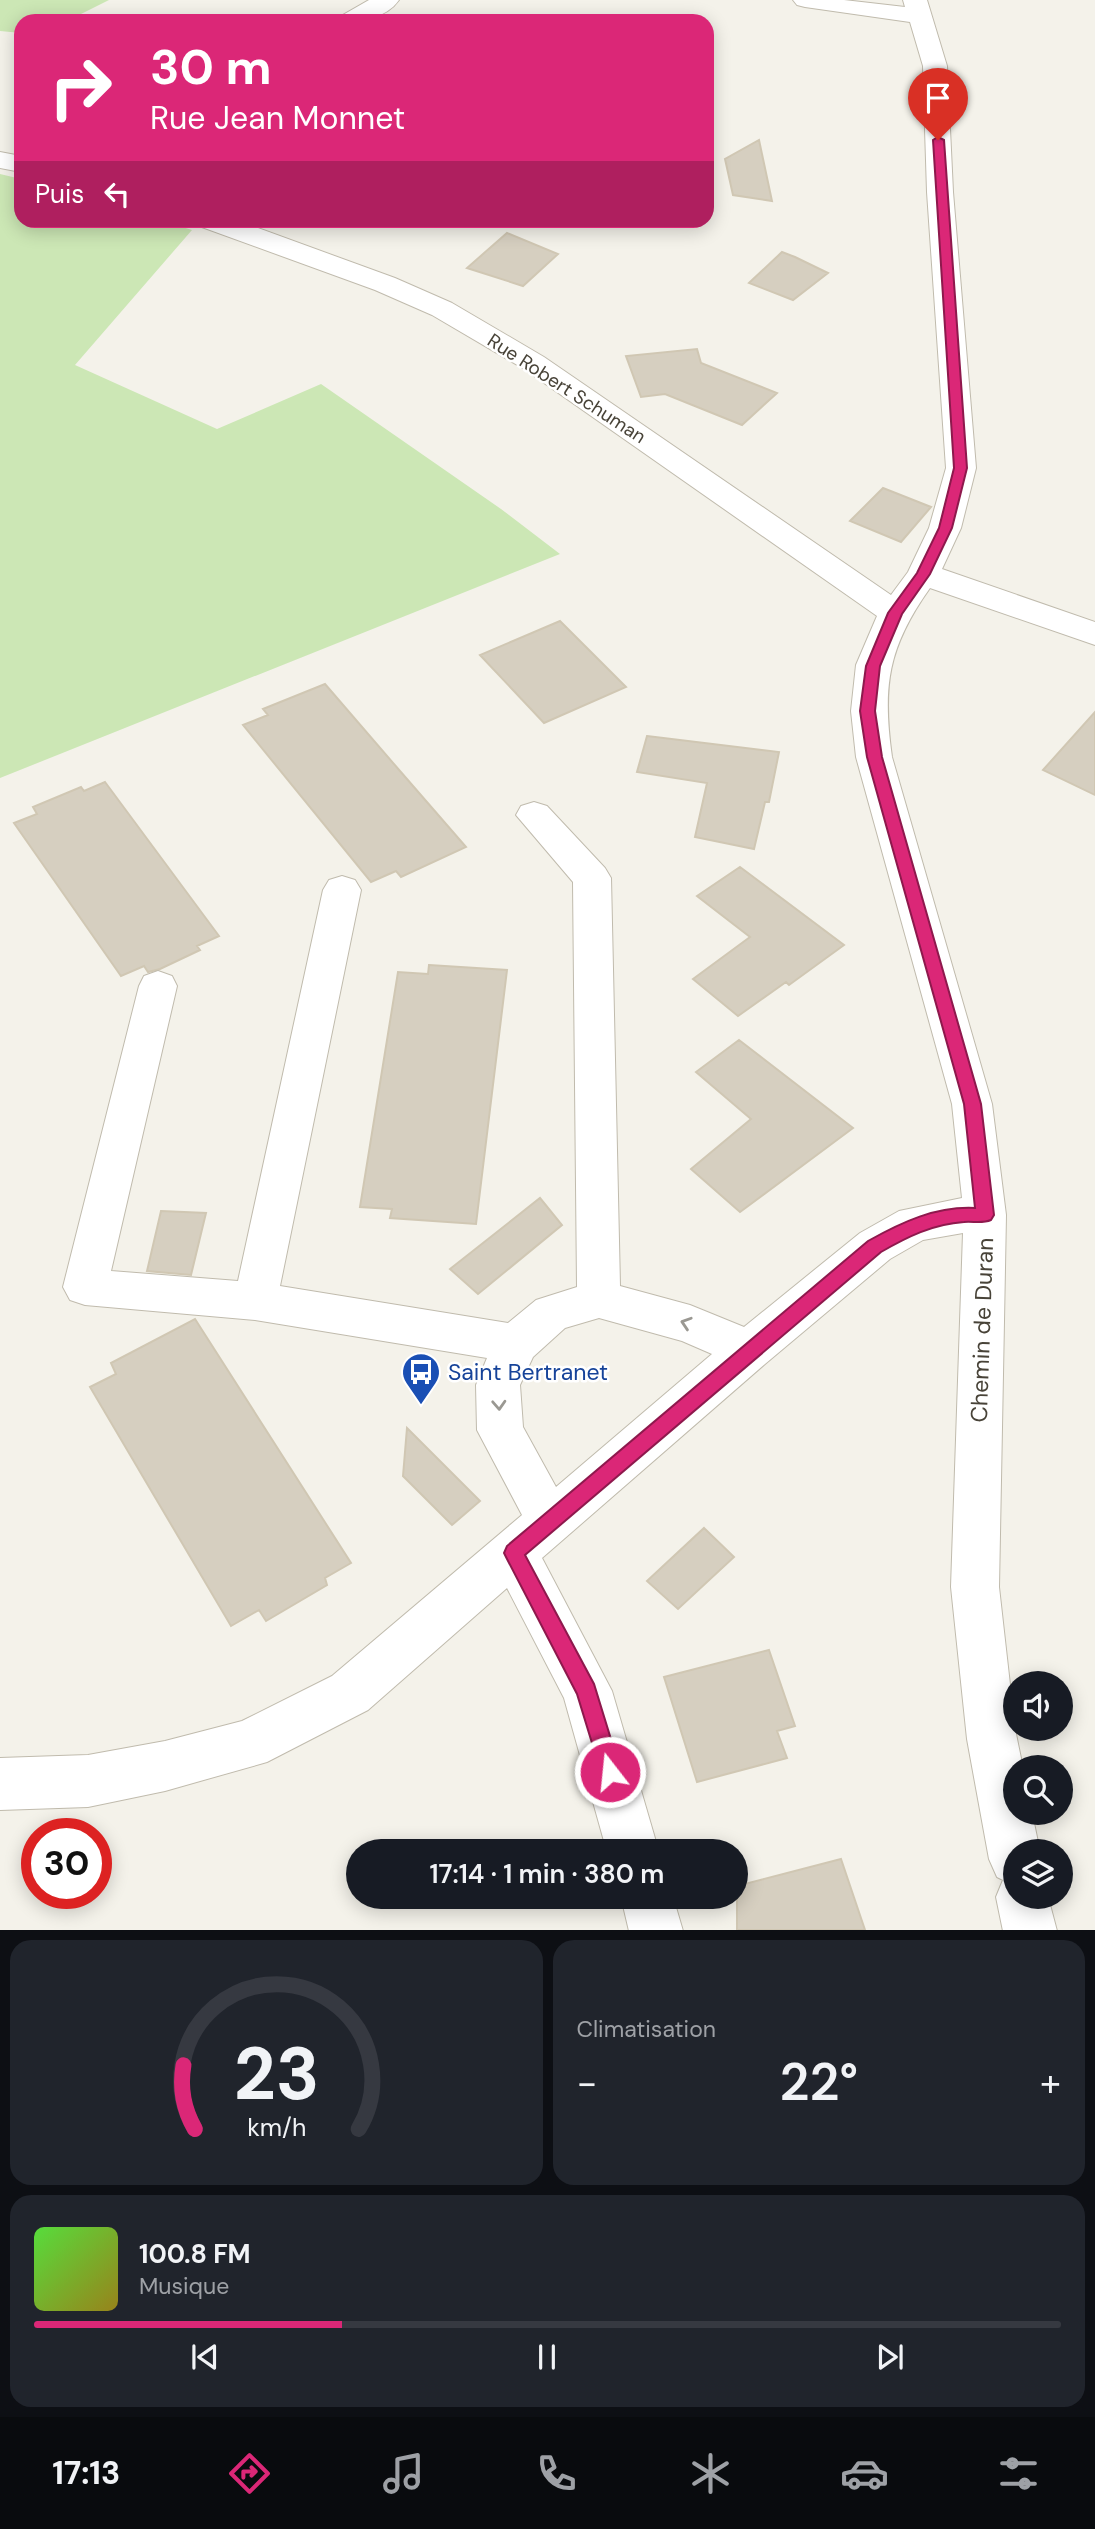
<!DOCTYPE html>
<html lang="fr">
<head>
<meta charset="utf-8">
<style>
  body { margin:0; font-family:"DM Sans",sans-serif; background:#20242c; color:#f1f3f6; height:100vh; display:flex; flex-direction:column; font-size:26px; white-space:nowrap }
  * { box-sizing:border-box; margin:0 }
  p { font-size:23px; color:#9ea1a6 }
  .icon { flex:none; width:38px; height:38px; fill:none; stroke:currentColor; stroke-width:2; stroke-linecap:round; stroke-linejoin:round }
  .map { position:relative; height:1930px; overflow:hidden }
  .side { display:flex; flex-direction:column; gap:10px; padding:10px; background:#0d0f14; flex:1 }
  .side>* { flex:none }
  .banner { position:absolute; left:14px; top:14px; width:700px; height:214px; border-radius:21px; box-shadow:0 4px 18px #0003; background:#db2777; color:#fff; overflow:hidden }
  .fabs { position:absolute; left:1003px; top:1671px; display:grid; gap:14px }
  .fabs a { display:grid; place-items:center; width:70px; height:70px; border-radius:50%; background:#171b24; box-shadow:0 4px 18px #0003; font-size:35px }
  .speed { position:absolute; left:21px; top:1818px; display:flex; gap:14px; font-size:35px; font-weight:700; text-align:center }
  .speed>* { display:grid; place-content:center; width:91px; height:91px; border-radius:50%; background:#171b24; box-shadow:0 4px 18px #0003; line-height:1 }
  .speed .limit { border:10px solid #d22; background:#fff; color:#111 }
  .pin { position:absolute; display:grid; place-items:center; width:60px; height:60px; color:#fff; margin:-72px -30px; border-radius:50% 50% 50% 0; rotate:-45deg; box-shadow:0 0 7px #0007 }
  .pin .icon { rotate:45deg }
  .me { position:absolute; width:77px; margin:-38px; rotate:344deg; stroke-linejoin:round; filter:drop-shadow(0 0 5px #0008) }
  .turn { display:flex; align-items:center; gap:24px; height:147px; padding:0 21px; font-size:32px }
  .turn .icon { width:91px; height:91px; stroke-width:2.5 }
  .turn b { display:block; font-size:49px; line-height:60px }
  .then { display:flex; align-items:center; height:66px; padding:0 21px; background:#0003; gap:14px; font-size:26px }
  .big { font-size:52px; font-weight:600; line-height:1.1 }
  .side .widget { flex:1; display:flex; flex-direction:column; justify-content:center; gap:10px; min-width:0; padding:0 24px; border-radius:21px; background:#20242c }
  .side .dial { align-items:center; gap:0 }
  .dial svg { height:182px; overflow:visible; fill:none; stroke:#363941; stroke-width:7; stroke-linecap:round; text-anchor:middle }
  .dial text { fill:#f1f3f6; stroke:none }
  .song { display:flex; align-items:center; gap:21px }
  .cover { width:84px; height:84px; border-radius:10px; background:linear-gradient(135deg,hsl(110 70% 55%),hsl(50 70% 35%)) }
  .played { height:7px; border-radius:4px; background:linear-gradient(90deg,#db2777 30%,#363941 30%) }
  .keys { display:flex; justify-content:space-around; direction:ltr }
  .heat { display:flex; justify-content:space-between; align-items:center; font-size:38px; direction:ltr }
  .side .tiles { flex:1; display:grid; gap:10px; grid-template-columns:1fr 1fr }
  .widget:last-child { grid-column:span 2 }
  .trip { position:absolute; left:346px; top:1839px; width:402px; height:70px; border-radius:35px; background:#171b24; box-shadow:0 4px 18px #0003; font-weight:600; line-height:70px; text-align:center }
  .tabs { display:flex; height:112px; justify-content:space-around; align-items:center; background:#090b0e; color:#9ea1a6 }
  .tabs .icon { width:49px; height:49px }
  .tabs .active { color:#db2777 }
  .tabs b { font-size:32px; color:#f1f3f6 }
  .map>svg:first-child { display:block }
</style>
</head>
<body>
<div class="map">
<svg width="1095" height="1931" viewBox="0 0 1095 1931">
  <rect width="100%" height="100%" fill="#f4f2ea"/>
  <path fill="#cce7b5" d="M 0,0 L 109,0 L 67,21 L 21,21 L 21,33 L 0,31 Z
    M 0,174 L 21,179 L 21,220 L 163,221 L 192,230 L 75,365 L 217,429 L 321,384 L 501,509 L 560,554 L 0,778 Z"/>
  <path fill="#d6cfc0" stroke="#d0c7b3" stroke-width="2" d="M 759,140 L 772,201 L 733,195 L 725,159 Z
    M 507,233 L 558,254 L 523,286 L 467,268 Z
    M 782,252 L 795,257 L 828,273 L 793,300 L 749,283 Z
    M 697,349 L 701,363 L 777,393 L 742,425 L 665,394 L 641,397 L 626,356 Z
    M 883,488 L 931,507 L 901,542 L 850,521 Z
    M 560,621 L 626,687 L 544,723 L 480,655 Z
    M 325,684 L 400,771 L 466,847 L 401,877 L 396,871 L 371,882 L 243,725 L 268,715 L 263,709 Z
    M 1095,712 L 1095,795 L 1043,770 Z
    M 647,736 L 779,752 L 769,802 L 765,802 L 754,849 L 695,837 L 707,783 L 637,772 Z
    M 105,782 L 219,936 L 197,946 L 200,950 L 160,969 L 148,972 L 144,966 L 121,976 L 14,823 L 37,814 L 33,807 L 81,787 L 84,791 Z
    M 740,867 L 844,945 L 789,985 L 786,982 L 738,1016 L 693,979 L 750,937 L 697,896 Z
    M 429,965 L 507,970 L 476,1224 L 390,1218 L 392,1209 L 360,1207 L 398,972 L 428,974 Z
    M 739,1040 L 853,1128 L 740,1212 L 691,1169 L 751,1119 L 696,1072 Z
    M 540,1198 L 562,1225 L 478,1294 L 450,1269 Z
    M 161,1211 L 206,1213 L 191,1275 L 147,1271 Z
    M 195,1319 L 351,1563 L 325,1578 L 327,1585 L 266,1621 L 259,1610 L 231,1626 L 90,1387 L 116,1374 L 111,1363 Z
    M 407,1428 L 480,1501 L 452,1525 L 403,1476 Z
    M 704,1528 L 734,1557 L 678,1609 L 647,1581 Z
    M 769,1650 L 795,1726 L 777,1731 L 787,1758 L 697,1782 L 664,1677 Z
    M 841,1859 L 865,1930 L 737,1930 L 737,1886 Z"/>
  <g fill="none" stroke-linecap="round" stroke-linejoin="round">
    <defs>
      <path id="minor" d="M 369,0 L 399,0 C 385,20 359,21 337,21 L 341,16 Z
        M 793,0 L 844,0 L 905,7 L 903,0 L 927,0 L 947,66 L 953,192 L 976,468 L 961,528 L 942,569 L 1095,622 L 1095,645 L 930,588 C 888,647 882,686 892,757 L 992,1104 L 1006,1215 L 999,1587 L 1015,1729 L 1023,1768 L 1015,1768 L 1015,1813 L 1032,1813 L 1040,1852 L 1015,1852 L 1015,1897 L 1048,1897 L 1057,1931 L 1003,1931 L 996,1897 L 1003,1880 L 997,1877 L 989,1859 L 967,1739 L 951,1587 L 963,1233 L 923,1240 L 890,1259 L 765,1364 L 542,1558 L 612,1691 L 659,1852 L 607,1852 L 564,1698 L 507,1588 L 368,1710 L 267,1762 L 165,1791 L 88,1807 L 0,1810 L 0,1758 L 88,1755 L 165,1741 L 242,1721 L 332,1676 L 522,1515 L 477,1430 L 476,1385 L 487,1358 L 255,1320 L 85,1305 L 70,1300 L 63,1287 L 139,986 L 144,976 L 158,971 L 172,976 L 177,986 L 111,1271 L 238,1281 L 323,890 L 329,880 L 342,876 L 355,880 L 361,890 L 280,1286 L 508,1323 L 536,1300 L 577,1287 L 573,882 L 516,815 L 521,806 L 534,802 L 547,806 L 605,868 L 611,878 L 620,1286 L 690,1305 L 744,1327 L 860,1233 L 899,1211 L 962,1198 L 952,1104 L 856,757 L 851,711 L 856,665 L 877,616 L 524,369 L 432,315 L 375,290 L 199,226 L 196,220 L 236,220 L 395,278 L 452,303 L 544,357 L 891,595 L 908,572 L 929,528 L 946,468 L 927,192 L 923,66 L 910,22 L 805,7 L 797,5 ZM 599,1318 L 682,1341 L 712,1354 L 556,1487 L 523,1427 L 520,1385 L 533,1357 L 565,1328 Z
        M 0,152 L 21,156 L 21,172 L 0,168 Z
        M 621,1897 L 673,1897 L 683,1931 L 629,1931 Z"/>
    </defs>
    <use href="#minor" stroke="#c0bbad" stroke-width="2"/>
    <use href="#minor" fill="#fff" fill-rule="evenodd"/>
  </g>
  <defs><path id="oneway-chevron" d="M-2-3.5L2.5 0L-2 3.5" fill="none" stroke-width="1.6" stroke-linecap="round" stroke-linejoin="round" transform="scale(1.75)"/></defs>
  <g stroke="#9a9892">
    <use href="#oneway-chevron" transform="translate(686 1323) rotate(-162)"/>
    <use href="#oneway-chevron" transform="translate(499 1405) rotate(87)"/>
  </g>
  <path fill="#db2777" stroke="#8e194d" stroke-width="2" d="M 938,137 L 944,140 L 967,468 L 952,528 L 930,574 L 902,614 L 880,666 L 875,711 L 882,757 L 981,1104 L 994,1215 L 991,1220 C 982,1224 973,1221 964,1222 C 933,1224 907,1237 881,1252 L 525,1555 L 594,1684 L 621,1772 L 617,1779 L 610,1782 L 603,1779 L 577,1694 L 507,1559 L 504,1553 L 507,1546 L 868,1241 C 902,1222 936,1206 975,1208 L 964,1104 L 867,757 L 860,711 L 866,666 L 888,613 L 917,573 L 939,528 L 954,468 L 933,140 Z"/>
  <defs>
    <symbol id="bus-pin" viewBox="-11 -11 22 30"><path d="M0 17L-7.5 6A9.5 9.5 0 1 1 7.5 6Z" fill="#1a4fb4" stroke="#fff"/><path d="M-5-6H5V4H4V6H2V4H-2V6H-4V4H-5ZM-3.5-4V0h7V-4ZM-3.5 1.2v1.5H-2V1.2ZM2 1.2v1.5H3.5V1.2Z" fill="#fff"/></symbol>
  </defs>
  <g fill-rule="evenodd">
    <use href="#bus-pin" x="399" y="1350" width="44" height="60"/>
  </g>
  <g text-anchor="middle" stroke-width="5" stroke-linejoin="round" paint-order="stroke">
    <g font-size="19" fill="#484338" stroke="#fff">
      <text transform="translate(567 388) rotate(33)" y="7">Rue Robert Schuman</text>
    </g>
    <g font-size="23" fill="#484338" stroke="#fff">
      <text transform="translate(982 1330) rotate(-88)" y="8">Chemin de Duran</text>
    </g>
    <g font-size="23" fill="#164399" stroke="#fff" text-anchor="start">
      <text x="448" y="1380">Saint Bertranet</text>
    </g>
  </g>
</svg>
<div class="fabs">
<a><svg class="icon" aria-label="sound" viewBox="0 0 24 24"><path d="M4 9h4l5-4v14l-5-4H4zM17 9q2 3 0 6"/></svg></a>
<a><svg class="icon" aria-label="search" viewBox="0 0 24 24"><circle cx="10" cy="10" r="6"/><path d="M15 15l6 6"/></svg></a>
<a><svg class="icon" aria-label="layers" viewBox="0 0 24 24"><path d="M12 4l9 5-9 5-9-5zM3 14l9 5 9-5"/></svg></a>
</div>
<div class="speed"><div class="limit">30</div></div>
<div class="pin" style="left:938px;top:140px;background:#d93025"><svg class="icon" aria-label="arrive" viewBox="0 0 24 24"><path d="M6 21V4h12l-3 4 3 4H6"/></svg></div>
<svg class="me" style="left:610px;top:1772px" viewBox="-20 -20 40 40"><circle r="17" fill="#db2777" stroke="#fff" stroke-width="3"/><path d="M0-11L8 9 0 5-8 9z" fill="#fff"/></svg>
<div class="trip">17:14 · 1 min · 380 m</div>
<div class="banner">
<div class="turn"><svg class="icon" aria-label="right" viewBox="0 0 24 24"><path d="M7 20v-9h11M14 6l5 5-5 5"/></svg><div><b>30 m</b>Rue Jean Monnet</div></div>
<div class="then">Puis<svg class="icon" aria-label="left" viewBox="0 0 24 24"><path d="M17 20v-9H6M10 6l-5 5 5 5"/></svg></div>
</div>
</div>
<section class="side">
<div class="tiles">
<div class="widget dial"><svg viewBox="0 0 100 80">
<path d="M14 69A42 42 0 1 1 86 69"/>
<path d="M14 69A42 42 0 0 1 9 41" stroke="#db2777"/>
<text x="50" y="56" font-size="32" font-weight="700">23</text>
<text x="50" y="72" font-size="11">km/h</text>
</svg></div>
<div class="widget"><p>Climatisation</p>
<div class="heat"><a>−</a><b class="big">22°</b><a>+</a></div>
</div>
<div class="widget">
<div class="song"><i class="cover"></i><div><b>100.8 FM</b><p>Musique</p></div></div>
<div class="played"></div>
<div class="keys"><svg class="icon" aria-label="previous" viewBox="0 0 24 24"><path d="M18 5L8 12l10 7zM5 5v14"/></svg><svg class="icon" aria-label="pause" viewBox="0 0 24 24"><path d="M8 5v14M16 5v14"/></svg><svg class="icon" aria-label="next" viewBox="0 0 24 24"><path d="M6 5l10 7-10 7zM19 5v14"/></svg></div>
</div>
</div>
</section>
<nav class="tabs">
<b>17:13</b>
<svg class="icon active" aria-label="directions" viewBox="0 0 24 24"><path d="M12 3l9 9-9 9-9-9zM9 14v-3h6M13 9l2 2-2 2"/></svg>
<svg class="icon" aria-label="music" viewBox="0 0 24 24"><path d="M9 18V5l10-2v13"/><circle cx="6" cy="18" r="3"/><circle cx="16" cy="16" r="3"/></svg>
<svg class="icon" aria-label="phone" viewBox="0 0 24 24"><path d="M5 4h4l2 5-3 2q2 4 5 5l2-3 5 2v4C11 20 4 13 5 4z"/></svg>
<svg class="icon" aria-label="climate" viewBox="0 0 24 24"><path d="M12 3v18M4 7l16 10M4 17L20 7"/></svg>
<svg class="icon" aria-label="car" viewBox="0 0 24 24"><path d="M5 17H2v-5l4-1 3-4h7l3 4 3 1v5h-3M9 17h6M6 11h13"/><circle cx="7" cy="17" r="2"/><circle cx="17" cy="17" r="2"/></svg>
<svg class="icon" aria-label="filters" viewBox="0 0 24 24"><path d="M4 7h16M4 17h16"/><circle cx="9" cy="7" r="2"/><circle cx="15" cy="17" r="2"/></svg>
</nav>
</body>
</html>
